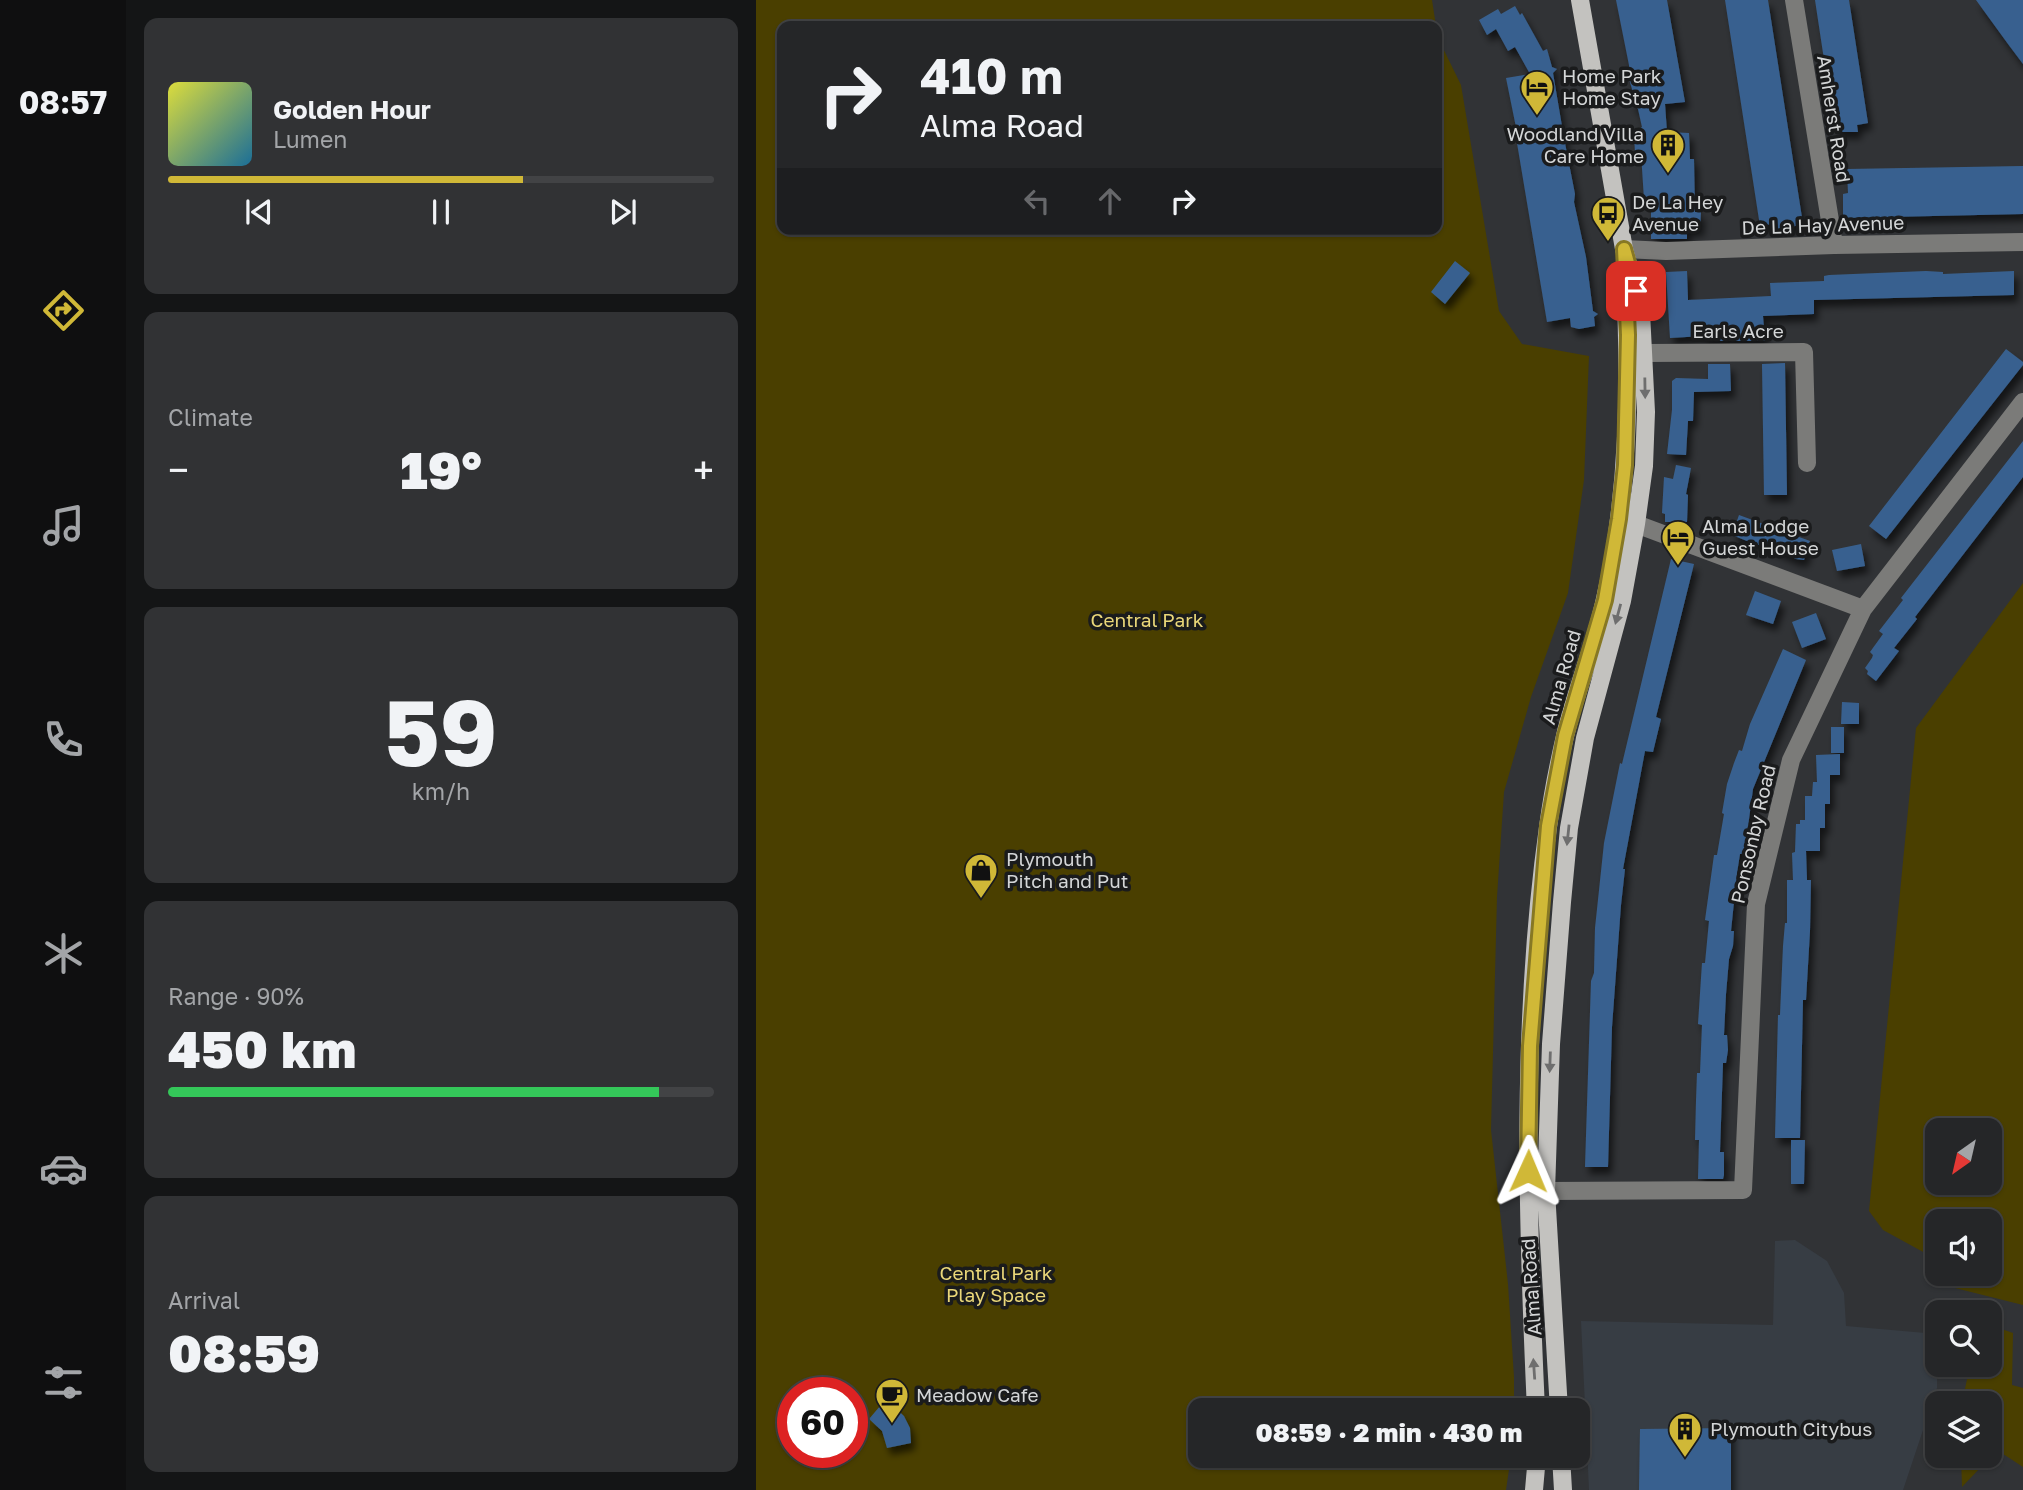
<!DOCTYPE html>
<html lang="en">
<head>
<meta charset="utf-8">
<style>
  body { margin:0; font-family:"Golos Text",sans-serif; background:#313234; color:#f1f3f6; height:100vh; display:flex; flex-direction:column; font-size:26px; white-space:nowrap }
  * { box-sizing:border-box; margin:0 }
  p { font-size:23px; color:#a3a5a8 }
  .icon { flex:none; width:38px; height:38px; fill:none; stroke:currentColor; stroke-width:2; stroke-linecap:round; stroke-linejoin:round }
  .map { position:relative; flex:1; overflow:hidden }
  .side { display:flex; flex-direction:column; gap:18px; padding:18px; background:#141516; width:630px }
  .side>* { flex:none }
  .banner { position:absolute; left:21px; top:21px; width:665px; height:214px; border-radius:14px; box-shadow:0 2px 5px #0004,0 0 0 2px #424345; background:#252628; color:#f1f3f6; overflow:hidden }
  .needle { width:46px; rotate:214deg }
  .tools { position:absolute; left:1169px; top:1118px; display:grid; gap:14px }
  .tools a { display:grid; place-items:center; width:77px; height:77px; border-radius:14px; background:#252628; box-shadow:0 2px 5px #0004,0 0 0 2px #424345; font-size:35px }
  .speed { position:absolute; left:21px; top:1377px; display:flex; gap:14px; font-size:35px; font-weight:700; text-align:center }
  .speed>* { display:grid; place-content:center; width:91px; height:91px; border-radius:50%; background:#252628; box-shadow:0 2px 5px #0004,0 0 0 2px #424345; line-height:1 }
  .speed .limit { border:10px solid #d22; background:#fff; color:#111 }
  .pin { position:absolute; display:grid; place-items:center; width:60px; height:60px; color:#fff; margin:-30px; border-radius:14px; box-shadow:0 4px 10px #0006 }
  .me { position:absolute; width:77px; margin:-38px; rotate:1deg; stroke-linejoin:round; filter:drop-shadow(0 0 5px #0008) }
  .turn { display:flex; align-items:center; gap:24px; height:147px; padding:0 28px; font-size:32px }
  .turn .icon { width:91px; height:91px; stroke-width:2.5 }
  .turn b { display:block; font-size:49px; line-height:60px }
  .lanes { display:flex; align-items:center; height:66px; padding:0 28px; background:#0003; justify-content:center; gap:35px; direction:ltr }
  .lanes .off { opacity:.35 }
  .big { font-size:52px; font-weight:800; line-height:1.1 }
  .side .tile { flex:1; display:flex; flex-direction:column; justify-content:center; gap:10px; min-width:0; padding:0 24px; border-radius:14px; background:#313234 }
  .side .dial { align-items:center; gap:0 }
  .dial b { font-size:91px; line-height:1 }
  .song { display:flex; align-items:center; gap:21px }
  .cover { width:84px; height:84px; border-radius:10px; background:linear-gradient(135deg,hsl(60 70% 55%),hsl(200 70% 35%)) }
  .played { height:7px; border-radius:4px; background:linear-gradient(90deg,#d0b837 65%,#424345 65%) }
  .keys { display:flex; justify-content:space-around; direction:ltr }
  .heat { display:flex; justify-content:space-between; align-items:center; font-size:38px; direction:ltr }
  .charge { height:10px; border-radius:5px; background:linear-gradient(90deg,#34c759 90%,#424345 0) }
  .trip { position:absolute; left:432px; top:1398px; width:402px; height:70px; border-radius:14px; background:#252628; box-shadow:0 2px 5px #0004,0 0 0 2px #424345; font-weight:800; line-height:70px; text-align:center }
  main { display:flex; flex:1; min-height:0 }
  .menu { display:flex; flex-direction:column; width:126px; justify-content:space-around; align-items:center; background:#0f0f10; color:#a3a5a8 }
  .menu .icon { width:49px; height:49px }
  .menu .current { color:#d0b837 }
  .menu b { font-size:32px; color:#f1f3f6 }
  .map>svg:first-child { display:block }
</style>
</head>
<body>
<main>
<nav class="menu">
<b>08:57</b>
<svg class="icon current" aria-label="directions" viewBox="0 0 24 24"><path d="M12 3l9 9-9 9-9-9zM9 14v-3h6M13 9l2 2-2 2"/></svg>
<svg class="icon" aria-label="music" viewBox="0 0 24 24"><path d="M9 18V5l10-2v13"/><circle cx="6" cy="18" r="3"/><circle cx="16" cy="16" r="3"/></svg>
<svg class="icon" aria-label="phone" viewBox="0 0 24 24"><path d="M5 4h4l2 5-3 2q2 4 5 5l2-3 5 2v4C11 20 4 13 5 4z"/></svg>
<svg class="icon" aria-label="climate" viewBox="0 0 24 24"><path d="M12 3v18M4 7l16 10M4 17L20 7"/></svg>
<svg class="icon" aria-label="car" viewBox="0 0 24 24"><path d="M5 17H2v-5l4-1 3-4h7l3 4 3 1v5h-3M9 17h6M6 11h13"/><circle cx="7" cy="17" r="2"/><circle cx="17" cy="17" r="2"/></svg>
<svg class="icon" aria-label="filters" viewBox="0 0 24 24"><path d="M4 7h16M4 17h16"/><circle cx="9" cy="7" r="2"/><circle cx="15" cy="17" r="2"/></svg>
</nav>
<section class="side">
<div class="tile">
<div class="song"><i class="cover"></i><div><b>Golden Hour</b><p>Lumen</p></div></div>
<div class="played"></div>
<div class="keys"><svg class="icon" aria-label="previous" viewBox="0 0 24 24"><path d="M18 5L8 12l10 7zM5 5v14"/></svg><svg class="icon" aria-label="pause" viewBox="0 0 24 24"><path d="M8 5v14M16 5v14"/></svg><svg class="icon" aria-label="next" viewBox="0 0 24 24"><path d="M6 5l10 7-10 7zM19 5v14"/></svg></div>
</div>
<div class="tile"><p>Climate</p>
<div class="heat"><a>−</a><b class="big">19°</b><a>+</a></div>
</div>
<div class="tile dial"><b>59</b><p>km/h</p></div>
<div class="tile"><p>Range · 90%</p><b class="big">450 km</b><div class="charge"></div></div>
<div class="tile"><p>Arrival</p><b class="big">08:59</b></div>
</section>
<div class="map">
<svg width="1267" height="1490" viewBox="0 0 1267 1490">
  <defs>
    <filter id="shadow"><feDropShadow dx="4" dy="7" stdDeviation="3.5" flood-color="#0009"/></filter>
  </defs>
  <rect width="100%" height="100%" fill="#313336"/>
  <path fill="#373d44" d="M 1039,1240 L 1071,1261 L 1088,1293 L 1090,1326 L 1181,1334 L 1181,1388 L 1147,1490 L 833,1490 L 825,1321 L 1017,1325 L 1019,1241 Z"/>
  <path fill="#4a3f00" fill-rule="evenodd" d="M 0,0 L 676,0 L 680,26 L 26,26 L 26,229 L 681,229 L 681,30 L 682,38 L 705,85 L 743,311 L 766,344 L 833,356 L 828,480 L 812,593 L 775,697 L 748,792 L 741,897 L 735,1130 L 752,1284 L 758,1377 L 758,1410 L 444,1410 L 444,1456 L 755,1456 L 750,1490 L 0,1490 ZM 37,1393 L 96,1393 L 96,1452 L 37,1452 Z
    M 1267,583 L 1267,1305 L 1187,1285 L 1169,1253 L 1127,1230 L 1113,1211 L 1160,728 ZM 1181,1130 L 1234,1130 L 1234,1183 L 1181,1183 ZM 1181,1222 L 1234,1222 L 1234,1274 L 1181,1274 Z
    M 1234,1325 L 1257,1333 L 1256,1385 L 1267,1388 L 1267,1467 L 1241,1450 L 1206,1487 L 1205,1456 L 1234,1456 L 1234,1404 L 1206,1403 L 1214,1365 L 1234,1365 Z"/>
  <path fill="#39618f" filter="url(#shadow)" d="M 860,0 L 911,0 L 929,102 L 909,104 L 911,132 L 933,133 L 934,159 L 938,159 L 939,212 L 945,212 L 944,229 L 931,230 L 931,239 L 895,239 L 895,199 L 888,199 L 885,153 L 879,153 L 878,133 L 886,127 L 882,109 L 875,103 L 879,99 L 873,79 L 873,65 Z
    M 969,0 L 1012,0 L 1047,224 L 1045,225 L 1022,229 L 1021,223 L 1004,226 Z
    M 1059,0 L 1093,0 L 1112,123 L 1101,125 L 1102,132 L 1079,132 Z
    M 1220,0 L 1267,0 L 1267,64 L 1252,44 Z
    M 759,6 L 764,15 L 766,13 L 787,51 L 791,49 L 796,67 L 801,69 L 797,73 L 807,132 L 811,134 L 808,138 L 819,194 L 818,202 L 830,257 L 837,311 L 842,314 L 838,317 L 839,326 L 823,329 L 815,327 L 814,318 L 791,322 L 761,143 L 763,142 L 750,78 L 774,74 L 759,47 L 752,51 L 740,29 L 731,35 L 723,20 L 742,9 L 745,14 Z
    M 1267,166 L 1267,214 L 1087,218 L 1087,194 L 1092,193 L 1091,169 Z
    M 699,261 L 714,273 L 689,304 L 675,292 Z
    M 931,271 L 932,300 L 1015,296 L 1014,283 L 1068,281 L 1068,276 L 1073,275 L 1170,271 L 1187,272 L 1187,274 L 1258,271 L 1258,295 L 1058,300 L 1058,314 L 1007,316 L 1009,341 L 948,341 L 947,336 L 914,338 L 910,272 Z
    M 1250,349 L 1267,362 L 1267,365 L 1130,539 L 1113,526 Z
    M 1029,363 L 1031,495 L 1008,495 L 1006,364 Z
    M 952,364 L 974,364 L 975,391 L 938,392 L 937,421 L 932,421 L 930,455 L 911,454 L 916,410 L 916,381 L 920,378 L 952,379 Z
    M 1267,441 L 1267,477 L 1159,617 L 1161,619 L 1138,648 L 1143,651 L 1120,681 L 1111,674 L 1112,671 L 1109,668 L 1116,658 L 1117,655 L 1114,652 L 1127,634 L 1123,631 L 1147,600 L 1145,598 Z
    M 920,465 L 935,468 L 930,494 L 932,495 L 931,522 L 909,522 L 909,514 L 906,513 L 908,477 L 917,479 Z
    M 983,515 L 1054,541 L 1048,560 L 1040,559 L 1020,550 L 996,543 L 976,535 Z
    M 1105,544 L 1109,566 L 1081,571 L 1076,550 Z
    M 915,559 L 938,564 L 900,717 L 905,719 L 897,752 L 889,751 L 867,869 L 869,869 L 865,905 L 856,1027 L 852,1167 L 829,1167 L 835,981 L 838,973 L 839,928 L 848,843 L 864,763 L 866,764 Z
    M 999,591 L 1025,601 L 1017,624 L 990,615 Z
    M 1060,613 L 1070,639 L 1046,648 L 1036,622 Z
    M 1027,649 L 1050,660 L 997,789 L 989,849 L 987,854 L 984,854 L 981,873 L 975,931 L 978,931 L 977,946 L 973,959 L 970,994 L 968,1035 L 971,1035 L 972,1050 L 970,1063 L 967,1063 L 964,1152 L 968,1152 L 968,1175 L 967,1179 L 942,1179 L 943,1140 L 939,1140 L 940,1101 L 941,1073 L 944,1073 L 946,1025 L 942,1024 L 946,963 L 949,963 L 953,921 L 949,920 L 958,855 L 961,855 L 968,814 L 966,813 L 971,784 L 978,763 L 983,750 L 986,751 L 994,724 Z
    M 1086,702 L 1103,703 L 1103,724 L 1085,724 Z
    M 1075,727 L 1088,727 L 1088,753 L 1075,753 Z
    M 1084,754 L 1084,775 L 1074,775 L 1074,804 L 1069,804 L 1069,828 L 1064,828 L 1064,851 L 1050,851 L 1051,880 L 1055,880 L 1054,931 L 1050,1000 L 1047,1000 L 1044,1138 L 1019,1138 L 1022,1015 L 1024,1015 L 1027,946 L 1029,923 L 1031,923 L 1031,880 L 1037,880 L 1036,853 L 1039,852 L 1040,824 L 1044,824 L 1044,820 L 1049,820 L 1049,796 L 1056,796 L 1057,782 L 1061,782 L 1060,755 Z
    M 1035,1140 L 1049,1140 L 1048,1184 L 1035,1184 Z
    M 130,1399 L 148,1416 L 154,1428 L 155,1443 L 131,1448 L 126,1431 L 113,1419 Z
    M 975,1428 L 975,1490 L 883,1490 L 884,1429 Z"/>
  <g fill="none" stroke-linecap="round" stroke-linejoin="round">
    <path stroke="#7b7b79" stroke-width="18" d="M 1038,0 L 1078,245
      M 868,249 L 910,251 L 1078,245 L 1267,242
      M 889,353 L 1048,352 L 1051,463
      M 880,524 L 1107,609
      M 790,1191 L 987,1190 L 1000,904 L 1035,760 L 1107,609 L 1267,402"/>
    <path stroke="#c3c2bf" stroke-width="18" d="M 780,1410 C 771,1216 765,1020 792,827 C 796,797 802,766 809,736 C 820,690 839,645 849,599 C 873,494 874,386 869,279
      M 803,1410 L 790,1191 L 795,1044 L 806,902 L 813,828 L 829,738 L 866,601 L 880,524 L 888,466 L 890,412 L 885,312 L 868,249 L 824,0
      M 805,1456 L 807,1490
      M 778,1490 L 781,1456"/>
  </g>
  <defs><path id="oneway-solid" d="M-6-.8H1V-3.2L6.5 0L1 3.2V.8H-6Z" transform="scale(1.75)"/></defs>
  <g fill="#6e6e6e">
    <use href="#oneway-solid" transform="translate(889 388) rotate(89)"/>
    <use href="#oneway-solid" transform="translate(862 614) rotate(105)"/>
    <use href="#oneway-solid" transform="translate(812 835) rotate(96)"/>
    <use href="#oneway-solid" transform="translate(794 1062) rotate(92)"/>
    <use href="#oneway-solid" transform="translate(778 1369) rotate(-94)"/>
  </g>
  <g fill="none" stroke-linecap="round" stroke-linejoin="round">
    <defs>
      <path id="route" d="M 772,1171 L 774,1046 L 792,826 L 809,736 L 849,600 L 863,519 L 869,465 L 872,335 L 868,249 L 880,291"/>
    </defs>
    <use href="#route" stroke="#877824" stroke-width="18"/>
    <use href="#route" stroke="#d0b837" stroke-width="12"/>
  </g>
  <defs>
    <symbol id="hotel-pin" viewBox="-11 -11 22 30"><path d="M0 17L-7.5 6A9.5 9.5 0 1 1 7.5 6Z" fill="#d0b837" stroke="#1a1b1c"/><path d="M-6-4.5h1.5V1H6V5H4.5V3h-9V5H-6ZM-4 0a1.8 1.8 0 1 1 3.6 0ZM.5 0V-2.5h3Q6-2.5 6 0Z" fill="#111"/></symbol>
    <symbol id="building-pin" viewBox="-11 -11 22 30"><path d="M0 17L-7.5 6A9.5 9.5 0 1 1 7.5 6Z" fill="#d0b837" stroke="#1a1b1c"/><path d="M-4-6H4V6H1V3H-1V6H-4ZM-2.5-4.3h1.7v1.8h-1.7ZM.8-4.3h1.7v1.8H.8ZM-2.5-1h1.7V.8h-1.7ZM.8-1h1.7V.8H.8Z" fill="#111"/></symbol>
    <symbol id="bus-pin" viewBox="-11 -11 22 30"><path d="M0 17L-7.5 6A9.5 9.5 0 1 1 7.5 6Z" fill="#d0b837" stroke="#1a1b1c"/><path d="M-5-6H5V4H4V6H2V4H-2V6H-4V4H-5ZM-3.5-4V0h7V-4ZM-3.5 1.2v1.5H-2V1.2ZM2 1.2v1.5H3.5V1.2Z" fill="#111"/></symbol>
    <symbol id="shop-pin" viewBox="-11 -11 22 30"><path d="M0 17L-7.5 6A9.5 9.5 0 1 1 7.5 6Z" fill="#d0b837" stroke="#1a1b1c"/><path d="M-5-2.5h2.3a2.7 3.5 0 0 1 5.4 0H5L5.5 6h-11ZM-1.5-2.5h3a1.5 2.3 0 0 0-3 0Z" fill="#111"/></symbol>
    <symbol id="cafe-pin" viewBox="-11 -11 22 30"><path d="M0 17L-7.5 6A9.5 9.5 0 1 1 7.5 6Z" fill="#d0b837" stroke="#1a1b1c"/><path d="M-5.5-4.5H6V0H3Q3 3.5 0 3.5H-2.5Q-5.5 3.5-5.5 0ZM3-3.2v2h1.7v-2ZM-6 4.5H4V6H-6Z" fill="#111"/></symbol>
  </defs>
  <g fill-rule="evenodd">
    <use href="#hotel-pin" x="762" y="68" width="38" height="52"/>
    <use href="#building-pin" x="893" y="126" width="38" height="52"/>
    <use href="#bus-pin" x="833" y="194" width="38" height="52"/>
    <use href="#hotel-pin" x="903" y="518" width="38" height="52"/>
    <use href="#shop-pin" x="206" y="851" width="38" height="52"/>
    <use href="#cafe-pin" x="117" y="1376" width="38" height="52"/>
    <use href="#building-pin" x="910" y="1410" width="38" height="52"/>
  </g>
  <g text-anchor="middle" stroke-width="7" stroke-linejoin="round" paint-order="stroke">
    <g font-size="19" fill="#d4d6d7" stroke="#1a1b1c" text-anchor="start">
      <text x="806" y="83">Home Park<tspan x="806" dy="22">Home Stay</tspan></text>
      <text x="888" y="141" text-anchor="end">Woodland Villa<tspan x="888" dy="22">Care Home</tspan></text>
      <text x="876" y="209">De La Hey<tspan x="876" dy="22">Avenue</tspan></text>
      <text x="946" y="533">Alma Lodge<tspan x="946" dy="22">Guest House</tspan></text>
      <text x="250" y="866">Plymouth<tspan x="250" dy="22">Pitch and Put</tspan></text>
      <text x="160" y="1402">Meadow Cafe</text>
      <text x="954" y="1436">Plymouth Citybus</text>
    </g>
    <g font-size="19" fill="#d4d6d7" stroke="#1a1b1c">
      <text transform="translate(1078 119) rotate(81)" y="7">Amherst Road</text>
      <text transform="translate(1067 225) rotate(-2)" y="7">De La Hay Avenue</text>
      <text x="982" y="338">Earls Acre</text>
      <text transform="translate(805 677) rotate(-74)" y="7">Alma Road</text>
      <text transform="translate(997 834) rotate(-77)" y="7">Ponsonby Road</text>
      <text transform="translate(775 1287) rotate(-94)" y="7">Alma Road</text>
    </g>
    <g font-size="19" fill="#ead779" stroke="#1a1b1c">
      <text x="391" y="627">Central Park</text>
      <text x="240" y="1280">Central Park<tspan x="240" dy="22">Play Space</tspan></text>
    </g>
  </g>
</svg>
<div class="tools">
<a><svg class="needle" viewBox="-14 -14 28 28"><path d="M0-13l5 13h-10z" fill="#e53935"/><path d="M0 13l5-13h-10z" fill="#a3a5a8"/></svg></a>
<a><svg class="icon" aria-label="sound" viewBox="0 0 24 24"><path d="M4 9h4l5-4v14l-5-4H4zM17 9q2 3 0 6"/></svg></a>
<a><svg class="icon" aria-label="search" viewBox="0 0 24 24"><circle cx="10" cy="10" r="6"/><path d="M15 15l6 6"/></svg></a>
<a><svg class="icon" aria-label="layers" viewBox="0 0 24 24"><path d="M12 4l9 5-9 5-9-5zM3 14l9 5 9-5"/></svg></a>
</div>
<div class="speed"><div class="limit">60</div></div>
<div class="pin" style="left:880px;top:291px;background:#d93025"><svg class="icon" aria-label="arrive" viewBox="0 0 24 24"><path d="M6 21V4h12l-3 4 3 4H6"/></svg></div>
<svg class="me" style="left:772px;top:1171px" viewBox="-20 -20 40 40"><path d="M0-17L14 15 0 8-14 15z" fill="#d0b837" stroke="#fff" stroke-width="4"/></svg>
<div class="trip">08:59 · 2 min · 430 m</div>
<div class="banner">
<div class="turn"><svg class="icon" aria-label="right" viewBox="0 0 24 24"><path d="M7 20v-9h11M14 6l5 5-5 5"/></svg><div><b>410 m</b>Alma Road</div></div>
<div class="lanes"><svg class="icon off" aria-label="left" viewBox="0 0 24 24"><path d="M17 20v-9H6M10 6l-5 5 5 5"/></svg><svg class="icon off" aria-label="ahead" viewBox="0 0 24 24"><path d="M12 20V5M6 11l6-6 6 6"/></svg><svg class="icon" aria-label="right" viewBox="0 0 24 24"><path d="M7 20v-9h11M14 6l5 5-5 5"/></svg></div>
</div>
</div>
</main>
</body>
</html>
